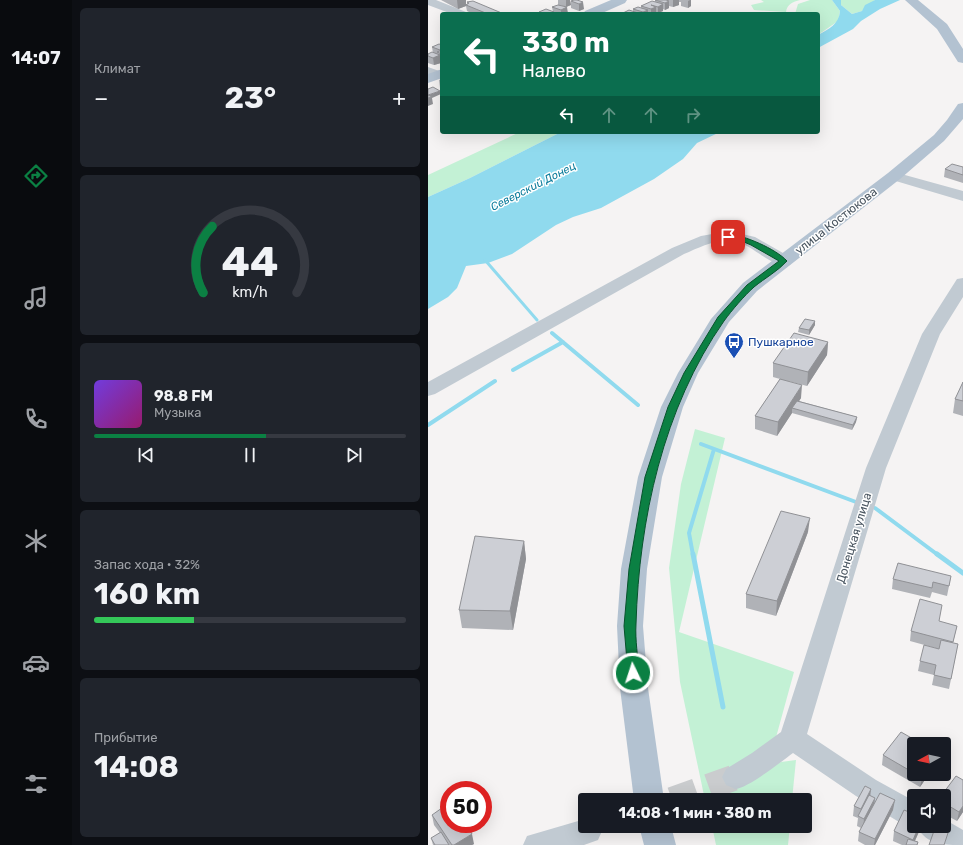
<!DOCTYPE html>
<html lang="ru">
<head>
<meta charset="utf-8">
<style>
  body { margin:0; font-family:Rubik,sans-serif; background:#20242c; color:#f1f3f6; height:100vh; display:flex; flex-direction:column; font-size:15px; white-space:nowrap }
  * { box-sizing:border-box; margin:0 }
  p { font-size:13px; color:#9ea1a6 }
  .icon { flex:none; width:22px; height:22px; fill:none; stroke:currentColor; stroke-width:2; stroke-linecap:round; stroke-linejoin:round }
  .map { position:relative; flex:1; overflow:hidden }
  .panel { display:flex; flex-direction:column; gap:8px; padding:8px; background:#0d0f14; width:356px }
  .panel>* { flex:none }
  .hud { position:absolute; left:12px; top:12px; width:380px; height:122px; border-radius:4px; box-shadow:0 4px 16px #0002; background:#0b6e4f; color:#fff; overflow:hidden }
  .needle { width:26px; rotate:262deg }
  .buttons { position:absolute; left:479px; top:737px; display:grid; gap:8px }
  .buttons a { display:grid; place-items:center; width:44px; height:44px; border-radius:4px; background:#171b24; box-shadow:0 4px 16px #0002; font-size:20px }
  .speed { position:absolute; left:12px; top:781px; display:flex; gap:8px; font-size:20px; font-weight:700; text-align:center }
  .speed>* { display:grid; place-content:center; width:52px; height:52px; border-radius:50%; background:#171b24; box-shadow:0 4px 16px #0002; line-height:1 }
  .speed .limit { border:6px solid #d22; background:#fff; color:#111 }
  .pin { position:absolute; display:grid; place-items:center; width:34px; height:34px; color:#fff; margin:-17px; border-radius:8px; box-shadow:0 2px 6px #0006 }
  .me { position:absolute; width:44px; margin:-22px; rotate:356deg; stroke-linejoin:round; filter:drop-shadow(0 0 3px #0008) }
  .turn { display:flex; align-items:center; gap:14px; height:84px; padding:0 16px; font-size:18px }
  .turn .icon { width:52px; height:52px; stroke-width:2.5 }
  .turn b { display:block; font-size:28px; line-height:34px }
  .lanes { display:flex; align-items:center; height:38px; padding:0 16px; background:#0003; justify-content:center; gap:20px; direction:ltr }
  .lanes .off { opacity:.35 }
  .big { font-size:30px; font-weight:700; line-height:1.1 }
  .panel .tile { flex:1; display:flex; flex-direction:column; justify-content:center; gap:6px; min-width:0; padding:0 14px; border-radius:6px; background:#20242c }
  .panel .dial { align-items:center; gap:0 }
  .dial svg { height:104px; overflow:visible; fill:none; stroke:#363941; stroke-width:7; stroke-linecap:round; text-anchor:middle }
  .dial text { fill:#f1f3f6; stroke:none }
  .song { display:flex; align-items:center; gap:12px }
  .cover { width:48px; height:48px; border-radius:6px; background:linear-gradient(135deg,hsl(260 70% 55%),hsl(320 70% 35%)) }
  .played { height:4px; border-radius:2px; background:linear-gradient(90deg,#0b8043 55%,#363941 55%) }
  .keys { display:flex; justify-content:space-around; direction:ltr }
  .heat { display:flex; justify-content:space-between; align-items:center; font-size:22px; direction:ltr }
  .charge { height:6px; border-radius:3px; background:linear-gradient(90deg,#34c759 32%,#363941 0) }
  .trip { position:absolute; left:150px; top:793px; width:234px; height:40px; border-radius:4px; background:#171b24; box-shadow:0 4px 16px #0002; font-weight:700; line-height:40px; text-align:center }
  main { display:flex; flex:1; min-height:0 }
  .dock { display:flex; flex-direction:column; width:72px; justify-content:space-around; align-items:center; background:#090b0e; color:#9ea1a6 }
  .dock .icon { width:28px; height:28px }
  .dock .on { color:#0b8043 }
  .dock b { font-size:18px; color:#f1f3f6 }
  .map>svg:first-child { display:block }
</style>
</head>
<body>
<main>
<nav class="dock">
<b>14:07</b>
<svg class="icon on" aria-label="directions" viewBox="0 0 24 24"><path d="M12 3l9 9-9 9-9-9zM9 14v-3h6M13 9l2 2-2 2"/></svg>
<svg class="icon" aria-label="music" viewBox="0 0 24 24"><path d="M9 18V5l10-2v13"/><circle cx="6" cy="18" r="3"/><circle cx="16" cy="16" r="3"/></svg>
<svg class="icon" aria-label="phone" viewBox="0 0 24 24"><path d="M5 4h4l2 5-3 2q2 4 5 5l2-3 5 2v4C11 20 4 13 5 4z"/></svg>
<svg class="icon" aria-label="climate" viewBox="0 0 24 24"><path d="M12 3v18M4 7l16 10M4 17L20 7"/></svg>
<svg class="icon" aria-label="car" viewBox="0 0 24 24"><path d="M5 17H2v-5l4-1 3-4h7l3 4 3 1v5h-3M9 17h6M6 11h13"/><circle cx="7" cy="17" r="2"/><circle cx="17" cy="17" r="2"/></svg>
<svg class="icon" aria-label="filters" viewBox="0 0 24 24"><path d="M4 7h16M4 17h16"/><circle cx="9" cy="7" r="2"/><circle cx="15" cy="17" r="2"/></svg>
</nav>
<section class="panel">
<div class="tile"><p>Климат</p>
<div class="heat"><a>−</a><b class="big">23°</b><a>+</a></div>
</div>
<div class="tile dial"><svg viewBox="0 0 100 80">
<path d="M14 69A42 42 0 1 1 86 69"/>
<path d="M14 69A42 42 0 0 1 21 18" stroke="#0b8043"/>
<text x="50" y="56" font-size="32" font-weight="700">44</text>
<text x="50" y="72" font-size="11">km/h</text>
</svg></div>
<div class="tile">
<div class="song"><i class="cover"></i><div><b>98.8 FM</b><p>Музыка</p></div></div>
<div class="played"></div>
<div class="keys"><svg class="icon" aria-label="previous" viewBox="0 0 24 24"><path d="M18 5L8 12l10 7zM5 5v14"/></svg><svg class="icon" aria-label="pause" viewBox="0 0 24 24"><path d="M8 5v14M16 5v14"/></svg><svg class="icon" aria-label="next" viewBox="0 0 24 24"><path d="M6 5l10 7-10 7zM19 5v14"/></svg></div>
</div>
<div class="tile"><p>Запас хода · 32%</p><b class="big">160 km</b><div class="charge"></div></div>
<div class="tile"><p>Прибытие</p><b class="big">14:08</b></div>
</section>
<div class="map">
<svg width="535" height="845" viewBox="0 0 535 845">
  <rect width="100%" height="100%" fill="#f5f3f3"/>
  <path fill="#c3f1d5" d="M 333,0 L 372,0 C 365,2 359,4 358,12 L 326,10 L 323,5 L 336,2 Z
    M 382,0 L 404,0 L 412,11 L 410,21 L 390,35 L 390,14 L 367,14 L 370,4 Z
    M 413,0 L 447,0 L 434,11 L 424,14 L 413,5 Z
    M 92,132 L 133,132 L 42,178 L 0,197 L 0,175 Z
    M 267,429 L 297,438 L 251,632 L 366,672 L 347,741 L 324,757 L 297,771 L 305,786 L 353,762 L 368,760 L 364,800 L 277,800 L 252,682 L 241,568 L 253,484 Z
    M 284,826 L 362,826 L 360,845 L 288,845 Z"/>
  <path fill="#90daee" d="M 404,0 L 413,0 L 413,5 L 424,14 L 434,11 L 437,5 L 447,0 L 472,0 L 452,9 L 433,21 L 425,29 L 390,48 L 390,35 C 401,29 411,24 412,11 Z
    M 133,132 L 292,132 L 269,143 L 255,159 L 226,179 L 173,208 L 145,217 L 128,225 L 84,254 L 60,263 L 38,266 L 29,288 L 20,297 L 0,309 L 0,197 L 42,178 Z"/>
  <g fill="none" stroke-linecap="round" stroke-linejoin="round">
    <path stroke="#90daee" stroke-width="3" d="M 57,260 L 109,320"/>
    <path stroke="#90daee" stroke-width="4" d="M 124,333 L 210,405
      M 85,370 L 135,342
      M 0,425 L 67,381
      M 273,444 L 428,502
      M 447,508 L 510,555
      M 265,555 L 261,533 L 286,449"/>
    <path stroke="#90daee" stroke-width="5" d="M 265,554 L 295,707
      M 509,554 L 535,573"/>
    <path stroke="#caccce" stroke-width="26" stroke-dasharray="26 13" stroke-linecap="butt" d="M 244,800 L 308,777"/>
    <path fill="#c1cad2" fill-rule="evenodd" d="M 0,0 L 8,0 L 38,12 L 40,14 L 24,14 L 0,5 Z
      M 0,67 L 14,72 L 14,78 L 11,79 L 0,75 Z
      M 466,172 L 535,191 L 535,201 L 461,179 L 459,176 L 461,173 Z
      M 301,231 L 327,237 L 362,257 L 364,261 L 362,265 C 345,269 326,246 309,242 C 291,237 272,247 256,254 L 7,394 L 0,396 L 0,382 L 244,248 L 273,236 Z
      M 535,278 L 535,297 L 512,334 L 458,468 L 379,734 L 448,780 L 486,801 L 486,826 L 516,826 L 516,819 L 535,830 L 535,845 C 516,845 499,845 489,827 L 486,829 L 476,825 L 428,796 L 365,753 C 354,761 319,789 307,789 C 305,788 301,786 298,785 L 294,777 L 298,769 L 324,753 L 353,732 L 438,468 L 494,334 L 529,279 Z
      M 157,819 L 157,826 L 172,826 L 174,831 L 170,840 L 156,845 L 95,845 L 99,836 Z"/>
    <path fill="#b3c2d1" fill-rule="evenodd" d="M 183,0 L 199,0 L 197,3 L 172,14 L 155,14 L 157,11 Z
      M 477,0 L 490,0 L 519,24 L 535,49 L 535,63 L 530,62 L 509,29 Z
      M 14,69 L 14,78 L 0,83 L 0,74 Z
      M 535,103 L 535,119 L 516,141 L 472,179 L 329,291 L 301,322 L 270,373 L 255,407 L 234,477 L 219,569 L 215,626 L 220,688 L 236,800 L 206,800 L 192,688 L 189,626 L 193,569 L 210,477 L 233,407 L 250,373 L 283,319 L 315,283 L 460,173 L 506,135 L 519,120 L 530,104 Z
      M 211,826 L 243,826 L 248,845 L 216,845 Z"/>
  </g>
  <path fill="#b0b2b7" d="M 13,0 L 38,0 L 38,4 L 39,4 L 39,2 L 76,14 L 45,14 L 39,11 L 38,6 L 30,9 Z
    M 130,0 L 142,0 L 143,5 L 138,7 L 140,14 L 111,14 L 111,12 L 125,12 L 124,7 L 130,5 Z
    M 149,0 L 156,9 L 151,11 L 143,8 L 143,1 Z
    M 227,0 L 263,0 L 263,6 L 260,8 L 253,6 L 253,2 L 251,2 L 251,5 L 245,7 L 241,6 L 241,8 L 237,10 L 235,9 L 235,11 L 230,13 L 228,13 L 227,14 L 195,14 L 195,13 L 205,12 L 205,9 L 213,8 L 213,6 L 227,2 Z
    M 14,45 L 14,61 L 12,60 L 13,63 L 6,65 L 0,63 L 0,54 L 5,53 L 4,47 Z
    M 14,79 L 14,96 L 13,89 L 12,88 L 11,80 Z
    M 535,167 L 535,183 L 516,177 L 517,169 Z
    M 387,321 L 387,325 L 381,335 L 370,332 L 371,328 Z
    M 400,342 L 399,355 L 379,386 L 360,381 L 373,398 L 371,401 L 429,417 L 428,422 L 424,430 L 364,413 L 349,436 L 327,429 L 327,416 L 352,379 L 345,377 L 345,363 Z
    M 535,382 L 535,416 L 525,413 L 527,399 Z
    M 380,532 L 348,616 L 318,608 L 318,594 Z
    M 96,541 L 98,559 L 85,630 L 34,628 L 31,610 Z
    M 523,576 L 519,596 L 504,592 L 502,598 L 464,589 L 465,579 Z
    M 529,626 L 525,643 L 530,644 L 521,689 L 504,685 L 506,675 L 490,671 L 492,661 L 511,649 L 482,641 L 483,631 Z
    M 486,744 L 486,774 L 501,774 L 492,787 L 454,765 L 455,755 Z
    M 535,780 L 535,812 L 529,821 L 516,814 L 516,796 Z
    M 442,796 L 447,803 L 465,810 L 447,845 L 437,845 L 430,841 L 431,832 L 433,828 L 429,826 L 430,818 L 425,816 L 426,806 Z
    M 4,815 L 46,844 L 44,845 L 5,845 L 3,838 L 12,833 L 6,825 Z
    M 493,827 L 487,841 L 489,845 L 474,845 L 465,841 L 466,831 Z"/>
  <path fill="#909195" d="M 29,0 L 38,0 L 38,6 L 30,9 Z
    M 138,0 L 142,0 L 143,5 L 138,7 Z
    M 245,0 L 251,0 L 251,5 L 245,7 Z
    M 262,0 L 263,0 L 263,6 L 260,8 L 260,1 Z
    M 241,1 L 241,8 L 237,10 L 237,3 Z
    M 155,2 L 156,9 L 151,11 L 151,4 Z
    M 235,4 L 235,11 L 230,13 L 230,7 Z
    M 139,7 L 140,14 L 133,14 L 133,10 Z
    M 228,7 L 228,14 L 223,14 L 223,9 Z
    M 220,10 L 220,14 L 215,14 L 215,12 Z
    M 12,55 L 13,63 L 6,65 L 5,58 Z
    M 12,91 L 13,94 L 4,98 L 5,104 L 0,106 L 0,95 Z
    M 387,321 L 387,325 L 381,335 L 381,330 Z
    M 400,342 L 399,355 L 379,386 L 380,372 Z
    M 374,385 L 373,398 L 366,409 L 364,408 L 364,413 L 349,436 L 350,422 Z
    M 429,417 L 428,422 L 424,430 L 425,425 Z
    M 382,518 L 380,532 L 348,616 L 349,601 Z
    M 96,541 L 98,559 L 85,630 L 82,611 Z
    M 496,774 L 501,774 L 492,787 L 494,778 Z
    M 443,789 L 442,798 L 432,817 L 433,809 Z
    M 447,798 L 446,808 L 435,829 L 436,819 Z
    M 467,800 L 465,810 L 447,845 L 446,845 L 447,839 Z
    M 535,806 L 535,812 L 529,821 L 531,812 Z
    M 491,826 L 493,826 L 493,827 L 485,845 L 484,845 L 485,840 Z
    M 44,834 L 46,844 L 44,845 L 26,845 Z"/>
  <path fill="#cdcfd5" stroke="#909195" d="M 146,0 L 149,0 L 155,2 L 151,4 L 143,1 Z
    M 227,0 L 238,0 L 241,1 L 237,3 Z
    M 45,1 L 76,14 L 60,14 L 38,5 L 41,3 L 39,2 Z
    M 224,1 L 235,4 L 230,7 L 223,5 L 228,7 L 223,9 L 213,6 Z
    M 130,5 L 139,7 L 133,10 L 124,7 Z
    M 210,7 L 220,10 L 215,12 L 205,9 Z
    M 118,9 L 126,12 L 122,14 L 118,14 L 111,12 Z
    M 201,10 L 210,13 L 208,14 L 198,14 L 195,13 Z
    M 11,44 L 14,45 L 14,49 L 12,50 L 4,47 Z
    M 14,50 L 14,54 L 9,52 Z
    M 4,52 L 12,55 L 5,58 L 0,56 L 0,54 Z
    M 5,87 L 12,91 L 0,95 L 0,89 Z
    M 0,95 L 4,97 L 0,98 Z
    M 524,164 L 535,167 L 535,175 L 517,169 Z
    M 377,319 L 387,321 L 381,330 L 371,328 Z
    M 366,333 L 400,342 L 380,372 L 345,363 Z
    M 352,379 L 374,385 L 350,422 L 327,416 Z
    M 535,382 L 535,401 L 527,399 Z
    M 369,401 L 429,417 L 425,425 L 364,408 Z
    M 353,511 L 382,518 L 349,601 L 318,594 Z
    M 47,536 L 96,541 L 82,611 L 31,610 Z
    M 470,563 L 523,576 L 521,586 L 505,582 L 504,588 L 465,579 Z
    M 492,599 L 514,605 L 511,621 L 529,626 L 525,642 L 483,631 Z
    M 513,640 L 530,644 L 523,679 L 506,675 L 508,665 L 492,661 L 496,645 L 511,649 Z
    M 473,732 L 494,744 L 486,744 L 486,773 L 455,755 Z
    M 487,774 L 496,774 L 494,778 Z
    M 528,776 L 535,780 L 535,806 L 531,812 L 516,803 L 516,796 L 513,796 Z
    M 437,786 L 443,789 L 433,809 L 426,806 Z
    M 452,793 L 467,800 L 447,839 L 431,832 Z
    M 441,795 L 447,798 L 436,819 L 430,816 Z
    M 21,803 L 21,824 L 38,824 L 44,834 L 26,845 L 24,845 L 4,815 Z
    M 476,810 L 486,814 L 486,826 L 491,826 L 485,840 L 466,831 Z
    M 507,828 L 520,833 L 516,845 L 501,845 Z
    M 13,832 L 21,845 L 7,845 L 3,838 Z
    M 480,839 L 490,842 L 489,845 L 478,845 Z"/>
  <path fill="#0b8043" stroke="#07532c" d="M 300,234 C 316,235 348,249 359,261 C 350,271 337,278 326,287 C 316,296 304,310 296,321 C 235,408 211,520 208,624 C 207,640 210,657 211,673 L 209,676 L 205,677 L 201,676 L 200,673 L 196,626 L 201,569 L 217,477 L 240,407 L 256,373 L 290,317 L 319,285 L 351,261 L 323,245 L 309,239 L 298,238 L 297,237 Z"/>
  <defs>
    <symbol id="bus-pin" viewBox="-11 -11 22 30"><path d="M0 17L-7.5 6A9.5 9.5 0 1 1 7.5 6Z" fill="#1a4fb4" stroke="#fff"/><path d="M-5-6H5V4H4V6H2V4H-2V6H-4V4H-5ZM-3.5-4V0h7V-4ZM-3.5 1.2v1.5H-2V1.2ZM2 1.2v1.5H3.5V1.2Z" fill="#fff"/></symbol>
  </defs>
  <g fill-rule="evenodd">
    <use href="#bus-pin" x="295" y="331" width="22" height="30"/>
  </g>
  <g text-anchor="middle" stroke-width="3" stroke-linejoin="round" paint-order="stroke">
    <g font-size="11" font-style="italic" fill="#0c7c9b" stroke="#fff">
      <text transform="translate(105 186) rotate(-27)" y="4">Северский Донец</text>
    </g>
    <g font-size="12" fill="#4a5661" stroke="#fff">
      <text transform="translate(408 221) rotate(-38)" y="4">улица Костюкова</text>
      <text transform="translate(426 538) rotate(-73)" y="4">Донецкая улица</text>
    </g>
    <g font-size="12" fill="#164399" stroke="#fff" text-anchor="start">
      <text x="320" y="346">Пушкарное</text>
    </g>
  </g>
</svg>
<div class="buttons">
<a><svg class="needle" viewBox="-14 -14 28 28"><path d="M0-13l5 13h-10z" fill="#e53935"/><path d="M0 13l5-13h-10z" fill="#9ea1a6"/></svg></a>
<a><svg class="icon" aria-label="sound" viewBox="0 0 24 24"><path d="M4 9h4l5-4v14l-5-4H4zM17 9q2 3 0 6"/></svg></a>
</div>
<div class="speed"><div class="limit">50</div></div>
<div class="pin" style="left:300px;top:237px;background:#d93025"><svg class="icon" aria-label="arrive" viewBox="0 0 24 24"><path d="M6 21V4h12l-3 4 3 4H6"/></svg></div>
<svg class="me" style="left:205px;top:673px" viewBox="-20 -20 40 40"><circle r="17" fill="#0b8043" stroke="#fff" stroke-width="3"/><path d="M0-11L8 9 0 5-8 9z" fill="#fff"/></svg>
<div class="trip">14:08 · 1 мин · 380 m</div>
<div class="hud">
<div class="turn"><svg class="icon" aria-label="left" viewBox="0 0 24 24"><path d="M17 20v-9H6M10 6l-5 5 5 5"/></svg><div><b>330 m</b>Налево</div></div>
<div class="lanes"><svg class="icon" aria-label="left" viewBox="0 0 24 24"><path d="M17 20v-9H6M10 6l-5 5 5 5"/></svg><svg class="icon off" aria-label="ahead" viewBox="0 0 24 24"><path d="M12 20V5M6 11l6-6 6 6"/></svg><svg class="icon off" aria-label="ahead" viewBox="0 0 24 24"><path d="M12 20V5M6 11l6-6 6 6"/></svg><svg class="icon off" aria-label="right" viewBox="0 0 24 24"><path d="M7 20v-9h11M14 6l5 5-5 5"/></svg></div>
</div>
</div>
</main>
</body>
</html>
